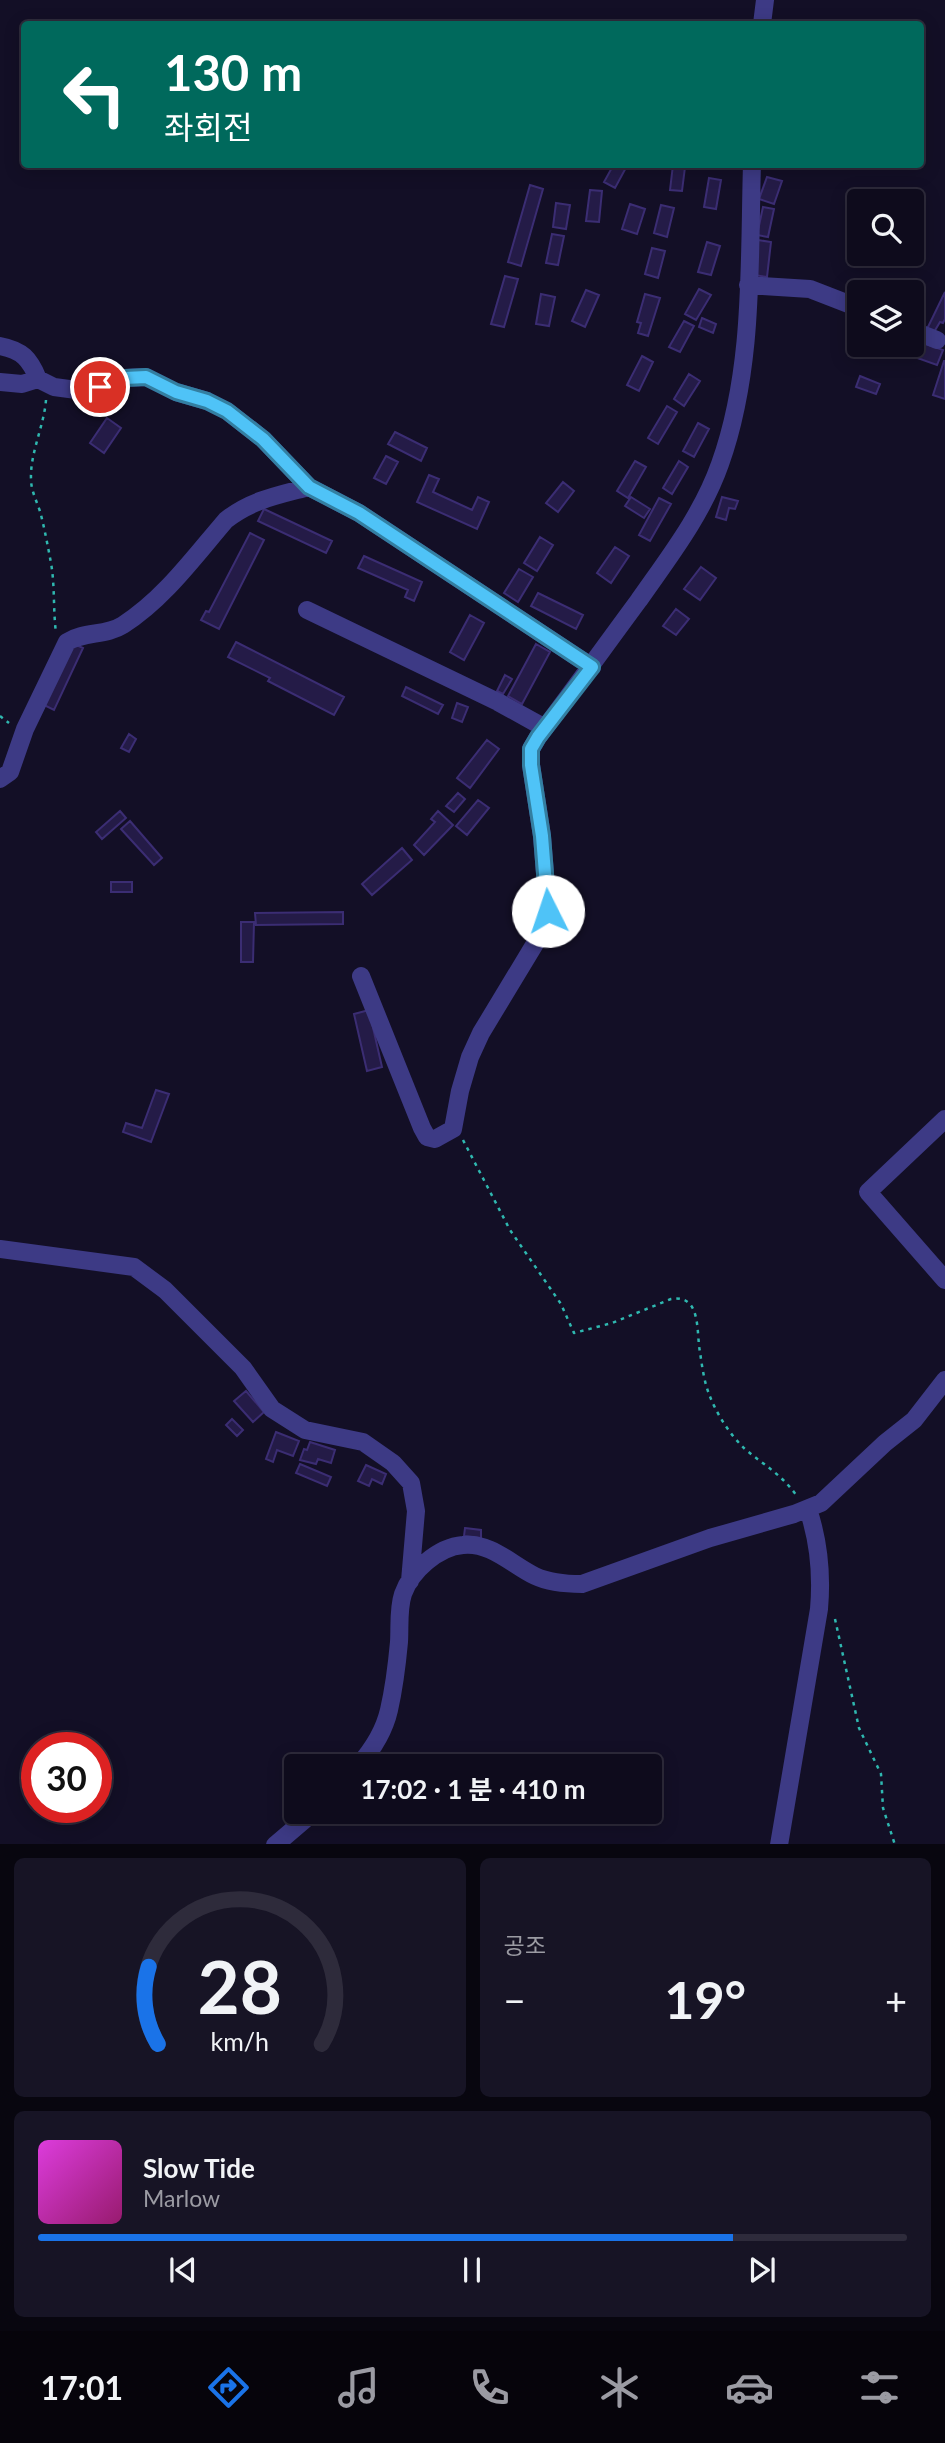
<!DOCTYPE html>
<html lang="ko">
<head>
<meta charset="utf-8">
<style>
  body { margin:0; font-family:Lato,"Noto Sans KR",sans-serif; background:#171425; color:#f1f3f6; height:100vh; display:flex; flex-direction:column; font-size:26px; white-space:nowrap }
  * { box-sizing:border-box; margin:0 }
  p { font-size:23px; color:#9b9ba3 }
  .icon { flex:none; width:38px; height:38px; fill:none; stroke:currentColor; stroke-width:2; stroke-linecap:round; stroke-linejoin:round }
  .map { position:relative; height:1844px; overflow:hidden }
  .drawer { display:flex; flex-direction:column; gap:14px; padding:14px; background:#08060f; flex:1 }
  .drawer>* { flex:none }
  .top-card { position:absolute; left:21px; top:21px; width:903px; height:147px; border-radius:7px; box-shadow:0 4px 18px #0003,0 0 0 2px #2e2b3b; background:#00695c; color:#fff; overflow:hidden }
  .tools { position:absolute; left:847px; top:189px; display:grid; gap:14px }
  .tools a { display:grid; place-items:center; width:77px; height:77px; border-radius:7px; background:#0e0b1c; box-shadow:0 4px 18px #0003,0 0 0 2px #2e2b3b; font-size:35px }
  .speed { position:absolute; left:21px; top:1732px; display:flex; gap:14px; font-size:35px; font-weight:700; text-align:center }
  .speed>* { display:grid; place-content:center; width:91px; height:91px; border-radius:50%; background:#0e0b1c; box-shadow:0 4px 18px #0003,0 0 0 2px #2e2b3b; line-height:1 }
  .speed .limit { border:10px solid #d22; background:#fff; color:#111 }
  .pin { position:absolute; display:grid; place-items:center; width:60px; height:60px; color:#fff; margin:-30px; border:4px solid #fff; border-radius:50%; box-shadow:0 2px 7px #0007 }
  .me { position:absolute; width:77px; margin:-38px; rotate:356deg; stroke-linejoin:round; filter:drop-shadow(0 0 5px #0008) }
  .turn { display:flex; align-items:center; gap:24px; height:147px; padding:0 28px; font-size:32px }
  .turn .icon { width:91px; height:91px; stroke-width:2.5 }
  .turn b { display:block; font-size:49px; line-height:60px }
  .big { font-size:52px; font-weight:700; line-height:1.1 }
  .drawer .tile { flex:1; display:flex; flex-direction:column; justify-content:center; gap:10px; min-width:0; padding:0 24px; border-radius:10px; background:#171425 }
  .drawer .dial { align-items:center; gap:0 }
  .dial svg { height:182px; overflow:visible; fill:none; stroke:#2e2b3b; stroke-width:7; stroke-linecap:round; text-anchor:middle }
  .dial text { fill:#f1f3f6; stroke:none }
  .song { display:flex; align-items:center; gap:21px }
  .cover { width:84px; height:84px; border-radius:10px; background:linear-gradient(135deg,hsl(300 70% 55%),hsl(320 70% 35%)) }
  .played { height:7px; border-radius:4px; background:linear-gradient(90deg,#1a73e8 80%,#2e2b3b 80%) }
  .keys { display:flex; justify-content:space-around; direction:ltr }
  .heat { display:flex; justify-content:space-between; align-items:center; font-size:38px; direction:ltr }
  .drawer .tiles { flex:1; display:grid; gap:14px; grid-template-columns:1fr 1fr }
  .tile:last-child { grid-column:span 2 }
  .trip { position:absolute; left:284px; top:1754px; width:378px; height:70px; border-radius:7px; background:#0e0b1c; box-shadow:0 4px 18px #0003,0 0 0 2px #2e2b3b; font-weight:700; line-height:70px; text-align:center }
  .tab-bar { display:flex; height:112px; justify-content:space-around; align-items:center; background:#06040b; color:#9b9ba3 }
  .tab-bar .icon { width:49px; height:49px }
  .tab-bar .current { color:#1a73e8 }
  .tab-bar b { font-size:32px; color:#f1f3f6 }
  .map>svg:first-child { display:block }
</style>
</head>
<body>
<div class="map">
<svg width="945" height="1845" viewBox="0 0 945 1845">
  <rect width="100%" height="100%" fill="#130f26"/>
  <path fill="#241b47" stroke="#3b2d73" stroke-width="2" d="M 614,164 L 628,164 L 615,188 L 604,182 Z
    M 673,165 L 685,167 L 682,191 L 670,190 Z
    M 767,177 L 782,181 L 774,204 L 759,199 Z
    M 709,178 L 721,180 L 716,209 L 704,207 Z
    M 530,185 L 543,189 L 521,266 L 508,262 Z
    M 590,190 L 602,191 L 599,222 L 586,221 Z
    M 556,203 L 570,205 L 566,229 L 553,227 Z
    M 630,204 L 645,209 L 637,234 L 622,229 Z
    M 661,205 L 674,208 L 667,237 L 654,233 Z
    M 763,207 L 774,209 L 768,237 L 757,235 Z
    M 552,234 L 564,236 L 558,265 L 546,263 Z
    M 758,240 L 771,242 L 767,277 L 754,275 Z
    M 707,242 L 720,246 L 711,275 L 698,272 Z
    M 652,248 L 665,251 L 658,278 L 645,274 Z
    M 505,276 L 518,279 L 504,327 L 491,324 Z
    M 699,289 L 711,295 L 696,320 L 685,314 Z
    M 586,290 L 599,295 L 585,327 L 572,321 Z
    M 945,292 L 945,319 L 943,323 L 940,322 L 934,332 L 927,329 Z
    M 541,294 L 555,297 L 549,326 L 536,324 Z
    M 645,294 L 660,298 L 648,336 L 638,333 L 641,323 L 637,322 Z
    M 702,318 L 716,324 L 713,333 L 699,327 Z
    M 684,321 L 694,326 L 680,352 L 669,347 Z
    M 912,339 L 943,350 L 937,365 L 889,348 L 890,345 L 912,345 Z
    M 642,356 L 653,362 L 639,391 L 627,385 Z
    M 944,361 L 945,361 L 945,399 L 933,395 Z
    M 689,374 L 700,381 L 684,406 L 674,399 Z
    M 860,376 L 880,384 L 876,394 L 856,387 Z
    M 667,406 L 677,412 L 658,444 L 648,438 Z
    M 107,418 L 121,428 L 104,453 L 90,443 Z
    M 698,423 L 709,429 L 694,457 L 683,451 Z
    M 395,432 L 427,448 L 421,461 L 388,444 Z
    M 386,456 L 398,462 L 386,484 L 374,478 Z
    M 635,461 L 646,467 L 628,498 L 617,491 Z
    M 679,461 L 688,467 L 672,494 L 663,488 Z
    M 429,475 L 439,479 L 433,492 L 472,510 L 478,497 L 489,502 L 477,529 L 417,502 Z
    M 563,482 L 574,491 L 558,512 L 546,503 Z
    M 631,497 L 650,509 L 644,518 L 625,506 Z
    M 722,497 L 738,501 L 735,509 L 729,508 L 726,520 L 716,517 Z
    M 659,498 L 671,504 L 650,541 L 639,535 Z
    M 264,509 L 332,541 L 326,553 L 258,521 Z
    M 250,533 L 264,540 L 219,629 L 201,620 L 206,611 L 209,612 Z
    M 540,537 L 553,545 L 537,571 L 524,563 Z
    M 615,547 L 629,556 L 611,583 L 597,573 Z
    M 364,556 L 422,582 L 414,601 L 405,597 L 408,590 L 358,568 Z
    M 701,567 L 716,578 L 700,600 L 684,589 Z
    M 519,569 L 533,577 L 518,602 L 504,593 Z
    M 538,593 L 583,615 L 576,629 L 531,606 Z
    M 676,609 L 689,619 L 676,635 L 663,626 Z
    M 470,615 L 484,623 L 464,660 L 450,652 Z
    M 236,642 L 344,697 L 334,715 L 268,681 L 270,678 L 228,657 Z
    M 72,643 L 83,648 L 54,710 L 44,705 Z
    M 536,644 L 550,652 L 522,704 L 508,696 Z
    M 505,675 L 512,679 L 503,694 L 497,691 Z
    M 406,687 L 443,705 L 438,714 L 402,696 Z
    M 457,703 L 468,707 L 462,722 L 452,718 Z
    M 129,734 L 136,739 L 129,752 L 121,748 Z
    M 487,740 L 499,749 L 470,788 L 457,778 Z
    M 458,793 L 465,799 L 454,812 L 446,806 Z
    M 478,800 L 489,808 L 467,835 L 456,826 Z
    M 120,811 L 126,818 L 102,839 L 96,832 Z
    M 438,811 L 453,825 L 424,855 L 414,845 L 435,822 L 431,819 Z
    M 130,821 L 162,858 L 154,865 L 121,829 Z
    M 402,848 L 412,860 L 372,895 L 362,884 Z
    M 111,882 L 132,882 L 132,892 L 111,892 Z
    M 343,912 L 343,924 L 256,925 L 255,913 Z
    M 241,922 L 254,922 L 253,962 L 241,962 Z
    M 369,1010 L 382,1067 L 367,1071 L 354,1014 Z
    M 156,1090 L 169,1094 L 151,1142 L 123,1132 L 126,1123 L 142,1128 Z
    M 246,1391 L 264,1412 L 253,1422 L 234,1401 Z
    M 232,1419 L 243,1430 L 237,1436 L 226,1425 Z
    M 276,1432 L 299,1441 L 293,1456 L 277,1450 L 273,1462 L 266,1459 Z
    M 310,1442 L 335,1450 L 331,1463 L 318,1459 L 316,1464 L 300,1460 L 304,1449 L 307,1450 Z
    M 300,1464 L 331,1477 L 327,1486 L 296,1473 Z
    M 366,1465 L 386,1474 L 382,1484 L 372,1479 L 369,1486 L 358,1481 Z
    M 465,1528 L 481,1530 L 481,1538 L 464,1536 Z"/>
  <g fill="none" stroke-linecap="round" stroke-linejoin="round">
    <path stroke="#2fb8b0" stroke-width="2.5" stroke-dasharray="3.5 5" stroke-linecap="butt" d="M 46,400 C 44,426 30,453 31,479 C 31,492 38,503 41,515 C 45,531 48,547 51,563 C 55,586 53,609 56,633
      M 0,716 L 9,723
      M 463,1140 L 510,1230 L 561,1304 L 574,1333 L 612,1323 L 671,1299 C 702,1294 696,1332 700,1352 C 702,1366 704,1381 709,1394 C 716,1413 730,1435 745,1449 C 766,1467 779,1472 797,1496
      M 835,1619 L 859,1728 L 881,1774 L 883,1808 L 895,1845"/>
    <path stroke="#3d3a85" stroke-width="18" d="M 762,24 L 765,0
      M 748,285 L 810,289 L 859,308
      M 912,330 L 937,340
      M 0,346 C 22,350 30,359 38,379 L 54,387 L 84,391 L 125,378 L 146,377 L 176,392 L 207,401 L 227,411 L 263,439 L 309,487 L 359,513 L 592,667
      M 0,382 L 22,384 L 38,379
      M 307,610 L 498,702 L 545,728
      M 0,779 L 10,772 L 25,729 L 67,642 C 84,631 106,636 123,625 C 164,599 195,556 226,520 C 251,500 279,495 309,487
      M 361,976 L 422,1128 L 427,1137 L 435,1139 L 453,1129 L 460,1091 L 470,1057 L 481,1033 L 536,942 L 548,911 L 542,836 L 531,765 L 531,749 L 538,737 C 572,692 605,646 639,600 C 669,557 702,515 720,464 C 754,369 749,264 752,164
      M 945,1119 L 868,1192 L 945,1280
      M 0,1249 L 134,1267 L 165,1290 L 243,1368 L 272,1409 L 305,1430 L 363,1442 L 393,1463 L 411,1483 L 416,1511 L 410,1581
      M 358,1766 C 373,1749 384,1732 389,1710 C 394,1688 397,1664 399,1642 C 400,1626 398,1609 403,1594 C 411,1571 438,1547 463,1545 C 491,1542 512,1565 535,1576 C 550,1583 566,1584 582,1584 L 710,1538 L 794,1514 L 821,1503 L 885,1443 L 914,1420 L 945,1380
      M 275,1845 L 315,1811
      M 779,1845 L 819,1609 C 822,1575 819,1542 808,1509"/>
  </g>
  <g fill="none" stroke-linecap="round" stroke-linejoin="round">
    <defs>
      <path id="route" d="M 100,387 L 125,378 L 146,377 L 176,392 L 207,401 L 227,411 L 263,439 L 309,487 L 359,513 L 592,667 L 538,737 L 531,749 L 531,765 L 542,836 L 548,911"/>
    </defs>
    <use href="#route" stroke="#337fa1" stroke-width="18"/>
    <use href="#route" stroke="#4fc3f7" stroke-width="12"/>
  </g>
</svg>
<div class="tools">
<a><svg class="icon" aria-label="search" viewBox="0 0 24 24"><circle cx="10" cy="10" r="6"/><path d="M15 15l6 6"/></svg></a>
<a><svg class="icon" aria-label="layers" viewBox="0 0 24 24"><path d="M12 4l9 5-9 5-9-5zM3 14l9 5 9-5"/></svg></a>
</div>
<div class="speed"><div class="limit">30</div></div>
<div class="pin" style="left:100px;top:387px;background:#d93025"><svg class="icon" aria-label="arrive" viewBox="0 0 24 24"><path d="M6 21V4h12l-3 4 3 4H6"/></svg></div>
<svg class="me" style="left:548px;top:911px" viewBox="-20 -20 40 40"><circle r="19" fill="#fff"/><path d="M0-13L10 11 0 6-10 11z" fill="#4fc3f7"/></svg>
<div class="trip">17:02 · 1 분 · 410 m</div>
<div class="top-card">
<div class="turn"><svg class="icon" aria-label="left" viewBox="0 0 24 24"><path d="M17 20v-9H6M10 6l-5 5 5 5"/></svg><div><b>130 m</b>좌회전</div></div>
</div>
</div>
<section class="drawer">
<div class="tiles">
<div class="tile dial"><svg viewBox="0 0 100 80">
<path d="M14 69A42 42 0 1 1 86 69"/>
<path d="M14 69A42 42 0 0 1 10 35" stroke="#1a73e8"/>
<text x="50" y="56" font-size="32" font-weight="700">28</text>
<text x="50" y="72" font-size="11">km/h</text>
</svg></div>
<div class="tile"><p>공조</p>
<div class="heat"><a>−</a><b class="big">19°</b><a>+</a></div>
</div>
<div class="tile">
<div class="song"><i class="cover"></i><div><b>Slow Tide</b><p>Marlow</p></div></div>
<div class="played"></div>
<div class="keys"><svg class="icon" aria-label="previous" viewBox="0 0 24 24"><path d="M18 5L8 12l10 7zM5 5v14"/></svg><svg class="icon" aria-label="pause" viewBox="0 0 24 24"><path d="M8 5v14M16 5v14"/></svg><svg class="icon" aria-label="next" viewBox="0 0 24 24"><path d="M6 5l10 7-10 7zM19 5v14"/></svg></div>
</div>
</div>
</section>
<nav class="tab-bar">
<b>17:01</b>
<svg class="icon current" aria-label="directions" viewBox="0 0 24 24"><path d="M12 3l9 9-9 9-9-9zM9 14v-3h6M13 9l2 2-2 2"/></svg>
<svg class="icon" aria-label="music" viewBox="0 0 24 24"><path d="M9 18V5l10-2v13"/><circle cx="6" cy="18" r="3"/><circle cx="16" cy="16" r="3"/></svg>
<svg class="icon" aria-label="phone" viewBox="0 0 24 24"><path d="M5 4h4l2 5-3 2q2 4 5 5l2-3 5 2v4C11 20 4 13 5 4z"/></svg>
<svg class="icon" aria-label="climate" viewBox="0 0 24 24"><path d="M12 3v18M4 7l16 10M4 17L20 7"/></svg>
<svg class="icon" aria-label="car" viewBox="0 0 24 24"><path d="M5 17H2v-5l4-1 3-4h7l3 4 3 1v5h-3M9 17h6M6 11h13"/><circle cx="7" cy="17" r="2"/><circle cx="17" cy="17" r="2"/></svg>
<svg class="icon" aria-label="filters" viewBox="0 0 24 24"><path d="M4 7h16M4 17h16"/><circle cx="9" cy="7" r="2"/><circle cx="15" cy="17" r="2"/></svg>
</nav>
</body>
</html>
